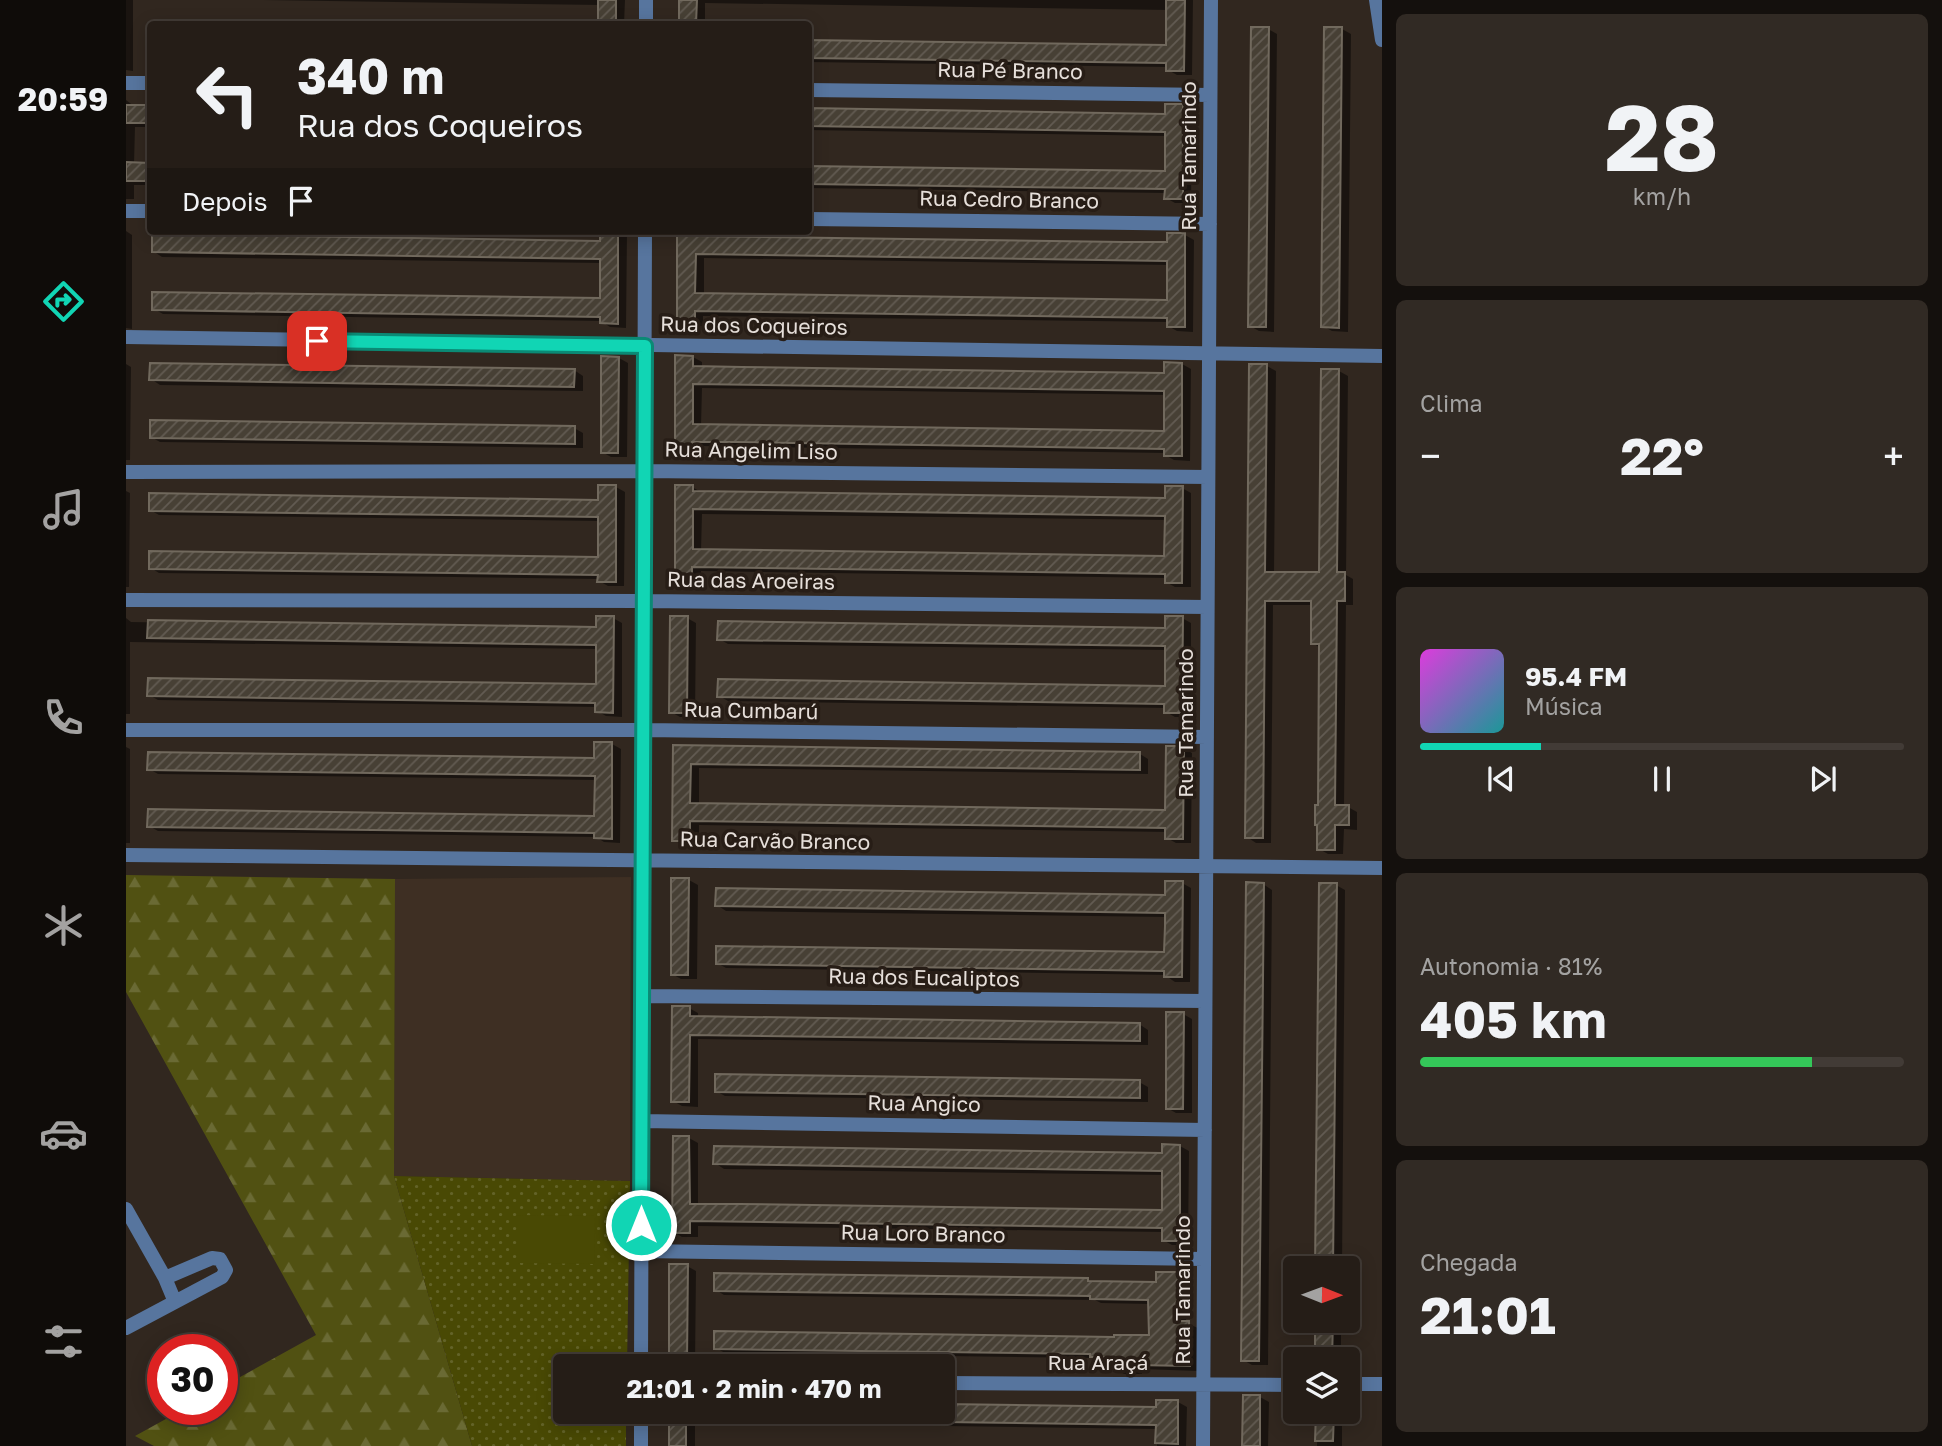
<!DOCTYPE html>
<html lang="pt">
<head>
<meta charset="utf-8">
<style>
  body { margin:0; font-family:"Golos Text",sans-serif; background:#312a24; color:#f1f3f6; height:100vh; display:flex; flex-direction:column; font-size:26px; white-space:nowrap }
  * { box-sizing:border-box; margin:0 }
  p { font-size:23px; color:#a3a2a1 }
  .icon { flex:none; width:38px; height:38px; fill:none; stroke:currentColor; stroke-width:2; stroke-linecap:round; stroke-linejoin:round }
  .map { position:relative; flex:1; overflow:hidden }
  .side { display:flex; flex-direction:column; gap:14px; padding:14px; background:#14100d; width:560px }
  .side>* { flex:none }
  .banner { position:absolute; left:21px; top:21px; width:665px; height:214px; border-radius:7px; box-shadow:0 4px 18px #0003,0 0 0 2px #423b36; background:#251d17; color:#f1f3f6; overflow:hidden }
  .needle { width:46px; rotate:91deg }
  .tools { position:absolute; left:1157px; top:1256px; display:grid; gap:14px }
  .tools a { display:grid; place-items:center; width:77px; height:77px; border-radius:7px; background:#251d17; box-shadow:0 4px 18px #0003,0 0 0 2px #423b36; font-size:35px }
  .speed { position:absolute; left:21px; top:1334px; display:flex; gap:14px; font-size:35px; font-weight:700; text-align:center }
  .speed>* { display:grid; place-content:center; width:91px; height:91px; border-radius:50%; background:#251d17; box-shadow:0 4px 18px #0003,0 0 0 2px #423b36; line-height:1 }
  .speed .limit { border:10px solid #d22; background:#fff; color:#111 }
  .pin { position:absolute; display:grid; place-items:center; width:60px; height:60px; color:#fff; margin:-30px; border-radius:14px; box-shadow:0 4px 10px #0006 }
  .me { position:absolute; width:77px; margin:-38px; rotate:0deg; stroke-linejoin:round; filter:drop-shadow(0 0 5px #0008) }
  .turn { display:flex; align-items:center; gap:24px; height:147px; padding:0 35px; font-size:32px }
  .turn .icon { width:91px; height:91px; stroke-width:2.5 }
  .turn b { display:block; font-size:49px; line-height:60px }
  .then { display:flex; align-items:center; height:66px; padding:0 35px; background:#0003; gap:14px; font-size:26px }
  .big { font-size:52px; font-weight:700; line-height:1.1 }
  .side .tile { flex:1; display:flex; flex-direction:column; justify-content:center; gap:10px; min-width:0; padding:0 24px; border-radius:10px; background:#312a24 }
  .side .dial { align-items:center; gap:0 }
  .dial b { font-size:91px; line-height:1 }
  .song { display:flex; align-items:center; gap:21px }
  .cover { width:84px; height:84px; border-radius:10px; background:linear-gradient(135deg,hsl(300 70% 55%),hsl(180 70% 35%)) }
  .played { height:7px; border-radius:4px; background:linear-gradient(90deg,#11d5b4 25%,#423b36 25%) }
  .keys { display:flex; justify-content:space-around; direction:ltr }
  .heat { display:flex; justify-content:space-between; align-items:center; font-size:38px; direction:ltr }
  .charge { height:10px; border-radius:5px; background:linear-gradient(90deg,#34c759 81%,#423b36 0) }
  .trip { position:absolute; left:427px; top:1354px; width:402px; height:70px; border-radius:7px; background:#251d17; box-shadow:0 4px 18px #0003,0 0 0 2px #423b36; font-weight:700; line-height:70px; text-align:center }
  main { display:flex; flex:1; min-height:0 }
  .tabs { display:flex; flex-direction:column; width:126px; justify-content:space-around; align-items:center; background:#0f0c09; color:#a3a2a1 }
  .tabs .icon { width:49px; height:49px }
  .tabs .current { color:#11d5b4 }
  .tabs b { font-size:32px; color:#f1f3f6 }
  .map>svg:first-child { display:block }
</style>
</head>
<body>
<main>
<nav class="tabs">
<b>20:59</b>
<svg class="icon current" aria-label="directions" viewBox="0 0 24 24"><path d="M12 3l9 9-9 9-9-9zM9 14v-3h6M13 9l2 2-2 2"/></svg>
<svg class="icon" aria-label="music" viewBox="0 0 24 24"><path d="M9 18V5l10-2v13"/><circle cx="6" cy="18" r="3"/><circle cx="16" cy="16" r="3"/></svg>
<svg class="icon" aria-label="phone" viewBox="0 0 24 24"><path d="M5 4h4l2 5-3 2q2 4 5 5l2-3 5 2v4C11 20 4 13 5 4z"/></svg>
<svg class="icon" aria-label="climate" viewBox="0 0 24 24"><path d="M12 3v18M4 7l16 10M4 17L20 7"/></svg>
<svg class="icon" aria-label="car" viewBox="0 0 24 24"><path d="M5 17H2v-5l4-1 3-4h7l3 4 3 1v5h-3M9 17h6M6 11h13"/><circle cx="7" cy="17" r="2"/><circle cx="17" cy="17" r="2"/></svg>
<svg class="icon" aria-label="filters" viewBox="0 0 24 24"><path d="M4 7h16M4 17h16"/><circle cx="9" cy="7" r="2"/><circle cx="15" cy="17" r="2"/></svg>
</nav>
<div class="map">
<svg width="1256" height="1446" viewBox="0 0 1256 1446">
  <defs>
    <pattern id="forest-firs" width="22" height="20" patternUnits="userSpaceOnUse" patternTransform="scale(1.75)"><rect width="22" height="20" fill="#515112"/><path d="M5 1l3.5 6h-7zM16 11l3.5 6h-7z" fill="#6a6a34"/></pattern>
    <pattern id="park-dots" width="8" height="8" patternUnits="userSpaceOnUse" patternTransform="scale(1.75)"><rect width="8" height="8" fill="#494904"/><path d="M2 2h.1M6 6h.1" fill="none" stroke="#636328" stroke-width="1.8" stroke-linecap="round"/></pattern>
    <pattern id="building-hatch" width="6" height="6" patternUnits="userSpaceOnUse" patternTransform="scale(1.75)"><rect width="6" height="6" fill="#474035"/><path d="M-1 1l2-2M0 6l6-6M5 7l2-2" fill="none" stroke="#625b52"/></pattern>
  </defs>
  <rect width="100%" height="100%" fill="#31271f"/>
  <path fill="#3e2f23" d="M 505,877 L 504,1181 L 268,1176 L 269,879 Z"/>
  <path fill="url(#forest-firs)" d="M 0,875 L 269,879 L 268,1176 L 346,1446 L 28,1446 L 9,1436 L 58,1409 L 96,1409 L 96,1387 L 190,1335 L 0,992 Z"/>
  <path fill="url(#park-dots)" d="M 268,1176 L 504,1181 L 501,1367 L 439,1367 L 439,1412 L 500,1412 L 500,1446 L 346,1446 Z"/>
  <path fill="#494904" d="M 391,1215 L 469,1216 L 468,1264 L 391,1263 Z"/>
  <path fill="#0007" fill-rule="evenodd" d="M 0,0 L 7,0 L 7,71 L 0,70 Z
    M 137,0 L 499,0 L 498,24 L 474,24 L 474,5 Z
    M 554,0 L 1067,0 L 1066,75 L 1051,75 L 1042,70 L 1042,67 L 682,62 L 682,42 L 1042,47 L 1042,10 L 579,3 L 579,24 L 554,24 Z
    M 1142,29 L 1151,34 L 1148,332 L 1133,331 L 1124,326 Z
    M 1216,29 L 1225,34 L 1222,332 L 1206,331 L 1197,326 Z
    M 0,100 L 9,107 L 24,107 L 24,127 L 9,127 L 8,164 L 24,165 L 24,185 L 8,185 L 8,199 L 0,199 Z
    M 1057,106 L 1066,111 L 1065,203 L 1049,203 L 1040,198 L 1040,193 L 682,188 L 682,168 L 1041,173 L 1041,136 L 682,130 L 682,110 L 1041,115 Z
    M 0,231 L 6,235 L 6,329 L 0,328 Z
    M 476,231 L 496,231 L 501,234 L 500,328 L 484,327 L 475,321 L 37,314 L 28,309 L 476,300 L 476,263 L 36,257 L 27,251 L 476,243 Z
    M 553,231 L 576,231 L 578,232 L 578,237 L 1043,244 L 1059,235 L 1068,240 L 1067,332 L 1051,331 L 1042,326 L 1043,322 L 577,316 L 577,326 L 561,326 L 553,321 ZM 578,258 L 1043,265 L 1042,302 L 578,295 Z
    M 567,357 L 576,362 L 576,368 L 1040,375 L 1056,364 L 1065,369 L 1064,461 L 1048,460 L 1039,455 L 1039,453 L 575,446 L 575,456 L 559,456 L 550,451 ZM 576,388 L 1040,395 L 1040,432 L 575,426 Z
    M 493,358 L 502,363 L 501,457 L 485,457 L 476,452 Z
    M 0,364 L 5,367 L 4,460 L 0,460 Z
    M 1141,366 L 1150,371 L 1148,574 L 1195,574 L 1213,371 L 1222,376 L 1220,575 L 1227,579 L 1227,605 L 1220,605 L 1218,807 L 1222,807 L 1231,812 L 1231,830 L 1218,829 L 1217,854 L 1202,854 L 1193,849 L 1195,648 L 1186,643 L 1187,605 L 1147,605 L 1145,843 L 1130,843 L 1121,837 Z
    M 448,370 L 457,376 L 457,391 L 34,385 L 25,379 Z
    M 448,428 L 457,433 L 457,448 L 34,442 L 25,437 Z
    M 490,487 L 499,492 L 498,586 L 482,586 L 473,581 L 473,579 L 33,573 L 25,568 L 474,559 L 474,521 L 33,515 L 24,510 L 474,501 Z
    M 566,487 L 575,492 L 1041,500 L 1056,488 L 1065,493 L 1065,587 L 1049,587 L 1040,582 L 1040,578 L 575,571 L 575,586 L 559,586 L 550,581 ZM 576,514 L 1041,520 L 1040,558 L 575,551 Z
    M 0,491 L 4,493 L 3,587 L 0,587 Z
    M 0,618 L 5,622 L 471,629 L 487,618 L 496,623 L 496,717 L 480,716 L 471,711 L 471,707 L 32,700 L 23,695 L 471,686 L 471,649 L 4,642 L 4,714 L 0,714 Z
    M 561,618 L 570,623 L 569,717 L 554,717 L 545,712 Z
    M 1056,618 L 1065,623 L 1065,717 L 1049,717 L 1040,712 L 1040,708 L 602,701 L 593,696 L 1040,687 L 1041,650 L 602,644 L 593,639 L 1041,630 Z
    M 486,744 L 495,749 L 494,843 L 478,842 L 470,837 L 32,831 L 23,826 L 470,818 L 470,780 L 32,774 L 23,769 L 470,760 Z
    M 549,746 L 1014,754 L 1022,759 L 1022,774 L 573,768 L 573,805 L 1041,812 L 1057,748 L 1066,753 L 1065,843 L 1050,843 L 1041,838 L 1041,832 L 573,825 L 573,846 L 557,845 L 548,840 Z
    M 0,747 L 4,749 L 4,843 L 0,843 Z
    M 563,880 L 572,885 L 571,979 L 555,979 L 546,974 Z
    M 1056,883 L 1065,888 L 1064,982 L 1049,982 L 1040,976 L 1040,975 L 600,968 L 591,963 L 1040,954 L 1040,917 L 600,911 L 591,905 L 1040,897 Z
    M 1137,884 L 1146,890 L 1142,1365 L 1126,1365 L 1117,1360 Z
    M 1210,885 L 1219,890 L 1216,1269 L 1191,1269 Z
    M 563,1008 L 572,1013 L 572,1018 L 1013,1024 L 1022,1030 L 1022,1045 L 572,1039 L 572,1107 L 556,1106 L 547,1101 Z
    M 1057,1014 L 1066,1019 L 1066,1113 L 1050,1113 L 1041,1108 Z
    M 1013,1082 L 1022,1087 L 1022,1102 L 599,1096 L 590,1091 Z
    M 563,1138 L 572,1143 L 572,1205 L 1038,1212 L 1038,1175 L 598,1169 L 589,1163 L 1038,1155 L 1054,1146 L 1063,1151 L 1062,1245 L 1046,1245 L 1037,1240 L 1037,1232 L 572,1226 L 572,1237 L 556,1237 L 547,1232 Z
    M 561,1266 L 570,1271 L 569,1365 L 554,1365 L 545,1360 Z
    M 1052,1274 L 1061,1279 L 1060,1323 L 1072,1328 L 1072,1371 L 1016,1369 L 1016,1374 L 998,1374 L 989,1369 L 989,1361 L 975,1361 L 970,1358 L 599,1353 L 590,1348 L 1025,1337 L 1024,1304 L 975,1303 L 969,1300 L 598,1295 L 590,1290 L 962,1280 L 967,1283 L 1032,1284 Z
    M 1191,1321 L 1215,1321 L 1215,1360 L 1190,1360 Z
    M 1134,1397 L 1143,1402 L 1142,1446 L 1118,1446 Z
    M 1052,1402 L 1061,1407 L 1060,1446 L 1031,1446 L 1031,1429 L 598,1423 L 589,1418 L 589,1412 L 817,1412 L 1032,1409 Z
    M 544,1412 L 569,1412 L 569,1446 L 544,1446 Z
    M 1192,1412 L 1216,1412 L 1216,1446 L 1191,1446 Z"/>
  <path fill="url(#building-hatch)" stroke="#71695d" stroke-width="2" fill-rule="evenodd" d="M 472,0 L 490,0 L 490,24 L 472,24 Z
    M 553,0 L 571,0 L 570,24 L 553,24 Z
    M 1040,0 L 1059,0 L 1058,71 L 1040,71 L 1040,63 L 682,58 L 682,40 L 1040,45 Z
    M 1125,27 L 1143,27 L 1140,327 L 1122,327 Z
    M 1198,27 L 1216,27 L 1213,328 L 1195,327 Z
    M 1039,104 L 1057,104 L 1057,199 L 1038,199 L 1039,189 L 682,184 L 682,166 L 1039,171 L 1039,132 L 682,126 L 682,108 L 1039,114 Z
    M 0,105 L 24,105 L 24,123 L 0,123 Z
    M 0,162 L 24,163 L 24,181 L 0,181 Z
    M 474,231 L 492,231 L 492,324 L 474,323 L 474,317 L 26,310 L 26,292 L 474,298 L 474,259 L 26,252 L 26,234 L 474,241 Z
    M 551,231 L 569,231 L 569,236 L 997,242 L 1041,242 L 1041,233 L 1059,233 L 1059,327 L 1041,327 L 1041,318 L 638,312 L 569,311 L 569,322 L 551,322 ZM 570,254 L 1041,261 L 1041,300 L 569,293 Z
    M 549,355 L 567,356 L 567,366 L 616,367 L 1038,373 L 1038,362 L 1056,363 L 1056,456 L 1038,456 L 1038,449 L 611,442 L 566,442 L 566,452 L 549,452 ZM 567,384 L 1038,391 L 1038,431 L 567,424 Z
    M 475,356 L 493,357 L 492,453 L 475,453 Z
    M 24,363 L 449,369 L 448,387 L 23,380 Z
    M 1123,364 L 1141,364 L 1139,572 L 1193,572 L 1195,369 L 1213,369 L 1211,572 L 1219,572 L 1219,601 L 1211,601 L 1209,805 L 1223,805 L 1223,825 L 1209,825 L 1209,850 L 1191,850 L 1191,825 L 1189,825 L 1189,805 L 1192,805 L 1193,644 L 1185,644 L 1185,601 L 1139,601 L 1137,838 L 1119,838 Z
    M 24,420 L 449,426 L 449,444 L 24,438 Z
    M 472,485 L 490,485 L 490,582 L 471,582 L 472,575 L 23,569 L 23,551 L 472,557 L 472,517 L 23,511 L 23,493 L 472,500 Z
    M 549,485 L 567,485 L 567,491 L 1039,498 L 1039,486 L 1057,486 L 1056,583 L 1039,583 L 1039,574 L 566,567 L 566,582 L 549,582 ZM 567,509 L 1039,516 L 1038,556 L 567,549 Z
    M 470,616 L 488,616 L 487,713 L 469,712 L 469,703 L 21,696 L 22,678 L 470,684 L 470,645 L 21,638 L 22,620 L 470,627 Z
    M 544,616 L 562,616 L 561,713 L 543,713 Z
    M 1039,616 L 1057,616 L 1056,713 L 1038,713 L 1038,704 L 591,697 L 592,679 L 1039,686 L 1039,646 L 591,640 L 592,621 L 1039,628 Z
    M 468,742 L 486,742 L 486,839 L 468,838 L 468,833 L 21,827 L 22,809 L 468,816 L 469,776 L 21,770 L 22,752 L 468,758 Z
    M 547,745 L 1014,752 L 1014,770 L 565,764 L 564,803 L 1039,810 L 1040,746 L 1058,746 L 1057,839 L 1039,839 L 1039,828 L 564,821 L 564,841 L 546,841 Z
    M 545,878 L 563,878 L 562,975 L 545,975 Z
    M 1039,881 L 1057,881 L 1056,977 L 1038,977 L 1038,971 L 590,964 L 590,946 L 1038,952 L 1039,926 L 1039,913 L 589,906 L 590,888 L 1039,895 Z
    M 1120,882 L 1138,883 L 1133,1361 L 1115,1361 Z
    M 1193,883 L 1211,883 L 1207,1269 L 1189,1269 Z
    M 546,1006 L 564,1006 L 564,1016 L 1014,1023 L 1014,1041 L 564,1035 L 563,1102 L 545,1102 Z
    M 1040,1012 L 1058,1012 L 1057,1109 L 1040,1109 Z
    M 589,1074 L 1014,1080 L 1014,1098 L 589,1092 Z
    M 547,1136 L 563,1136 L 564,1204 L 613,1204 L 1036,1210 L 1036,1171 L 587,1164 L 588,1146 L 1036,1153 L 1036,1144 L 1054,1145 L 1054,1241 L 1036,1241 L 1036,1228 L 564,1221 L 564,1233 L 546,1233 Z
    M 543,1264 L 562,1264 L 561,1361 L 543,1361 Z
    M 1030,1272 L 1053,1272 L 1052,1321 L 1063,1321 L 1064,1366 L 1008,1365 L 1008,1370 L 987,1370 L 987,1357 L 964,1357 L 964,1354 L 588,1349 L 588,1331 L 988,1337 L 988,1335 L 1023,1335 L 1022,1300 L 964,1299 L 964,1296 L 588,1291 L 588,1273 L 962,1278 L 962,1281 L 1030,1282 Z
    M 1189,1321 L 1207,1321 L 1206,1360 L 1189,1360 Z
    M 1117,1395 L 1134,1395 L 1134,1446 L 1116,1446 Z
    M 1030,1400 L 1052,1400 L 1052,1444 L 1029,1443 L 1030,1425 L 817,1422 L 817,1404 L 1030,1407 Z
    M 543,1412 L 560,1412 L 560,1446 L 543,1446 Z
    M 1190,1412 L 1208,1412 L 1207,1441 L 1189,1441 Z"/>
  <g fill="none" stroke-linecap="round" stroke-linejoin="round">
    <path stroke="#57759e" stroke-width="14" d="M 520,24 L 520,0
      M 0,83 L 24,83
      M 682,90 L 1084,95
      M 0,211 L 24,211
      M 682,219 L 1084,224
      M 0,337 L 1256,356
      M 0,472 L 518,471 L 1082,477
      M 0,600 L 518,601 L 1081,607
      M 0,730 L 518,730 L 1081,737
      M 0,855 L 1256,868
      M 516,996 L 1079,1001
      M 516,1121 L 1079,1130
      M 0,1209 L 39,1278 L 49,1302
      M 515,1251 L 1078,1259
      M 0,1328 L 96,1277 L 100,1270 L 94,1259 L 86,1258 L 39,1278
      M 515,1367 L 519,231
      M 817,1383 L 1169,1385
      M 1222,1384 L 1256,1384
      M 515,1446 L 515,1412
      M 1077,1446 L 1085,0"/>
    <path stroke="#57759e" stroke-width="14" d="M 1250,0 L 1256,40"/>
  </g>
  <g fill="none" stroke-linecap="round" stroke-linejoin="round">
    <defs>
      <path id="route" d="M 191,341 L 519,346 L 515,1225"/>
    </defs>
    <use href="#route" stroke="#0b8a75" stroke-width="18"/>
    <use href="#route" stroke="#11d5b4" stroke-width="12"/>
  </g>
  <g text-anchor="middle" stroke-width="7" stroke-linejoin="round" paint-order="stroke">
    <g font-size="21" fill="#e6dfda" stroke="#271d16">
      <text transform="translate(884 71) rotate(1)" y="7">Rua Pé Branco</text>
      <text transform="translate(1063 156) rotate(-90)" y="7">Rua Tamarindo</text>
      <text transform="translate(883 200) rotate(1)" y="7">Rua Cedro Branco</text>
      <text transform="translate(628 326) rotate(1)" y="7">Rua dos Coqueiros</text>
      <text transform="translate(625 451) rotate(1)" y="7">Rua Angelim Liso</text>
      <text transform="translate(625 581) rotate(1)" y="7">Rua das Aroeiras</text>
      <text transform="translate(625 711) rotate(1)" y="7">Rua Cumbarú</text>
      <text transform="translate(1060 723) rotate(-90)" y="7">Rua Tamarindo</text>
      <text transform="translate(649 841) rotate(1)" y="7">Rua Carvão Branco</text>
      <text transform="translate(798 978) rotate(1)" y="7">Rua dos Eucaliptos</text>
      <text transform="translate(798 1104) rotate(1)" y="7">Rua Angico</text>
      <text transform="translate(797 1234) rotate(1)" y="7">Rua Loro Branco</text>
      <text transform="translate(1057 1290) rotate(-90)" y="7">Rua Tamarindo</text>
      <text x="972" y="1370">Rua Araçá</text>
    </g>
  </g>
</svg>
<div class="tools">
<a><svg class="needle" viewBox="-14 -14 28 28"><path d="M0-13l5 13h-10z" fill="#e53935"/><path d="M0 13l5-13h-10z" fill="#a3a2a1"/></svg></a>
<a><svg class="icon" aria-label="layers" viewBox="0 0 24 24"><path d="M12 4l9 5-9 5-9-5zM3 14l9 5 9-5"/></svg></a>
</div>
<div class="speed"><div class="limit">30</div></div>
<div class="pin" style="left:191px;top:341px;background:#d93025"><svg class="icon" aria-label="arrive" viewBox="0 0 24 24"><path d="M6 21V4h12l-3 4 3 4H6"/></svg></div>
<svg class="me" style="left:515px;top:1225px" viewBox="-20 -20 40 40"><circle r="17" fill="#11d5b4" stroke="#fff" stroke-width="3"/><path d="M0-11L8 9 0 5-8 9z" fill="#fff"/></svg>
<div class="trip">21:01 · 2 min · 470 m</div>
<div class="banner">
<div class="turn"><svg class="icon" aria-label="left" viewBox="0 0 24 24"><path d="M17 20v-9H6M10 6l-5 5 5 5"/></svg><div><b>340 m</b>Rua dos Coqueiros</div></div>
<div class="then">Depois<svg class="icon" aria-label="arrive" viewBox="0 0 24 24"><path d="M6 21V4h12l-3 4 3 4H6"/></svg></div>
</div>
</div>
<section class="side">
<div class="tile dial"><b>28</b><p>km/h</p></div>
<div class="tile"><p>Clima</p>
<div class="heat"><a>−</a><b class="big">22°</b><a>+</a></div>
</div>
<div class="tile">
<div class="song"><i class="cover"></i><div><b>95.4 FM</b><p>Música</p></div></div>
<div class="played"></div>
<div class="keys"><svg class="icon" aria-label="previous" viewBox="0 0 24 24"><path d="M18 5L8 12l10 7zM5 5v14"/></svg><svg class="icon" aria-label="pause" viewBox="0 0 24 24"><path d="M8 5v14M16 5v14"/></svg><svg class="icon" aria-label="next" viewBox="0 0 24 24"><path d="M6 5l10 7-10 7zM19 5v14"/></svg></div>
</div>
<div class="tile"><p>Autonomia · 81%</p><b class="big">405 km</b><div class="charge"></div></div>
<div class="tile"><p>Chegada</p><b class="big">21:01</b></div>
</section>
</main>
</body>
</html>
